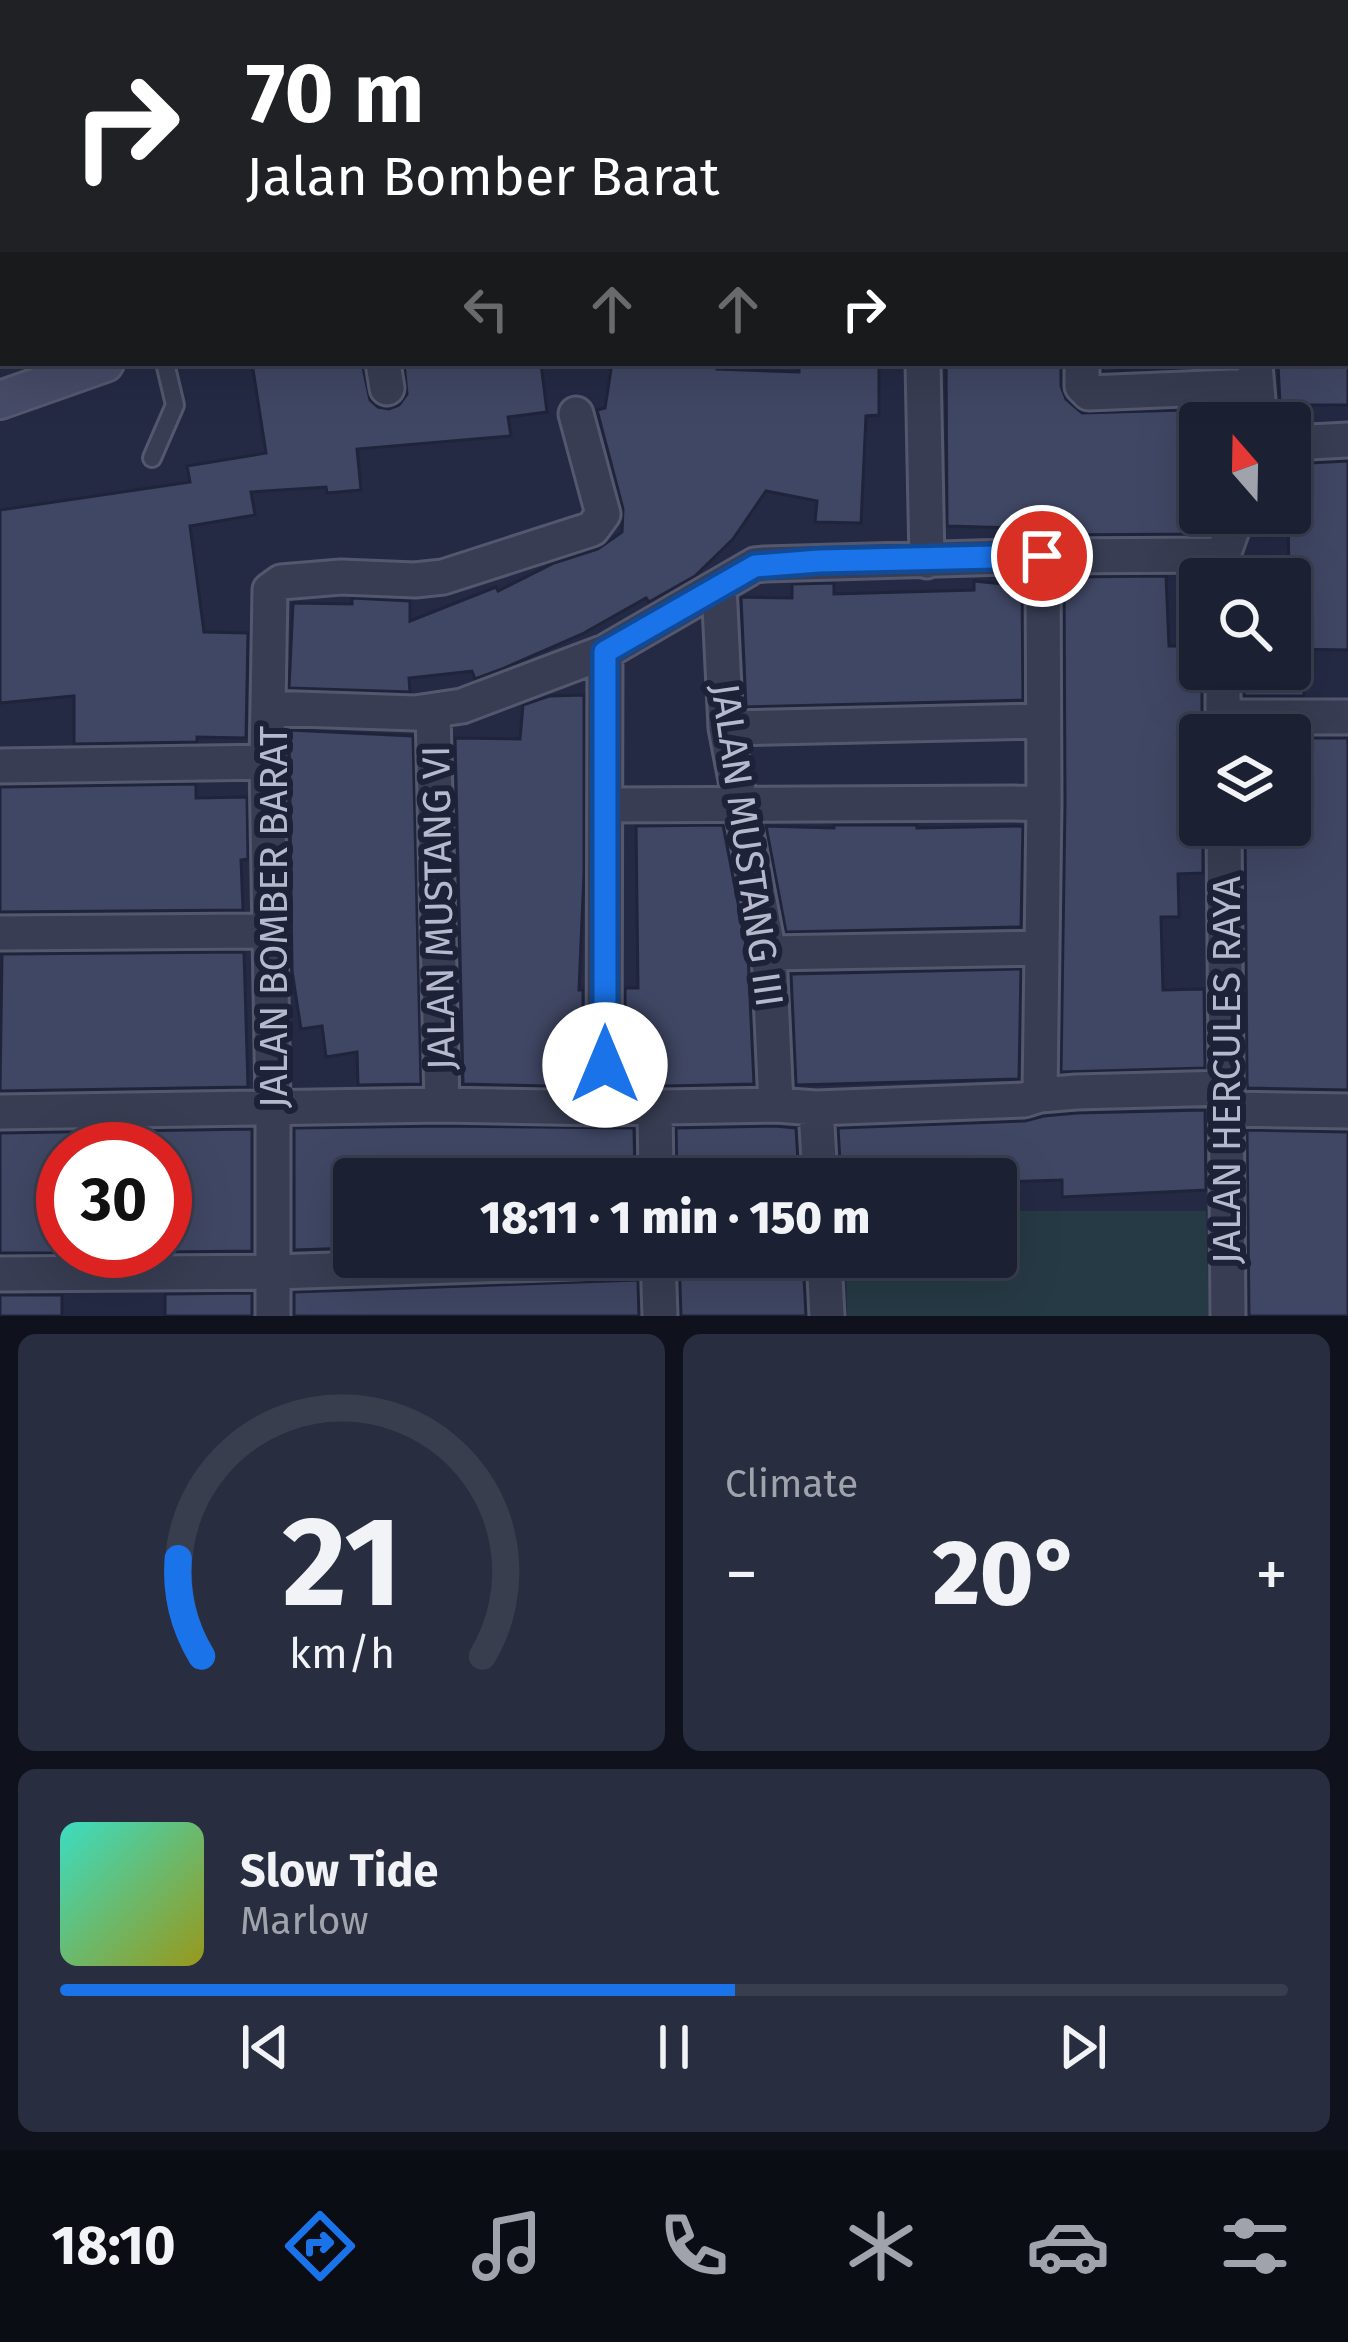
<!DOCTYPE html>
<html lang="en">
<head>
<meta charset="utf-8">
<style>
  body { margin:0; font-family:"Fira Sans",sans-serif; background:#282d3f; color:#f1f3f6; height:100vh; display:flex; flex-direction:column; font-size:45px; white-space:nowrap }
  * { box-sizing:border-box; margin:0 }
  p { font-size:39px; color:#a0a3ac }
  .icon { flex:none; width:66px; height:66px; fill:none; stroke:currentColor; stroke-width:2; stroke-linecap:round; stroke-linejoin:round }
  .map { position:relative; height:1316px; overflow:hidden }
  .drawer { display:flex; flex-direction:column; gap:18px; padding:18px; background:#0f121c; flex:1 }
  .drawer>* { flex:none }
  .hud { position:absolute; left:0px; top:0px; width:1350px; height:366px; box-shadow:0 12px 48px #0002,0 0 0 3px #393e4e; background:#202124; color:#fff; overflow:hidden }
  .needle { width:78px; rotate:340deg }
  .controls { position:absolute; left:1179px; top:402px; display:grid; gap:24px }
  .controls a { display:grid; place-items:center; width:132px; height:132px; border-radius:12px; background:#1b2033; box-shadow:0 12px 48px #0002,0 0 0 3px #393e4e; font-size:60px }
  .speed { position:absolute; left:36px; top:1122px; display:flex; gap:24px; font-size:60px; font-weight:700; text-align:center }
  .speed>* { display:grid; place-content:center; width:156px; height:156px; border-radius:50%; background:#1b2033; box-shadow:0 12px 48px #0002,0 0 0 3px #393e4e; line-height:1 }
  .speed .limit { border:18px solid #d22; background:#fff; color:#111 }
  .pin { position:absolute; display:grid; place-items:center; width:102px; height:102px; color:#fff; margin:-51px; border:6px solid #fff; border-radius:50%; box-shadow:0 3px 12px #0007 }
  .me { position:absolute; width:132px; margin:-66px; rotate:0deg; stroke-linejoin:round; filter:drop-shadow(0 0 9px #0008) }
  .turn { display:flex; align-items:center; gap:42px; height:252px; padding:0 48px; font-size:54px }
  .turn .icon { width:156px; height:156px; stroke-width:2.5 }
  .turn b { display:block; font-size:84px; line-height:102px }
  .lanes { display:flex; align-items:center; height:114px; padding:0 48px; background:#0003; justify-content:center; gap:60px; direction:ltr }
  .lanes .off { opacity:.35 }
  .big { font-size:90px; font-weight:800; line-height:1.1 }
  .drawer .card { flex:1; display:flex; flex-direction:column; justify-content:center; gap:18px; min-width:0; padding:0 42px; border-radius:18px; background:#282d3f }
  .drawer .dial { align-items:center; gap:0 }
  .dial svg { height:312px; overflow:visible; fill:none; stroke:#393e4e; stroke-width:7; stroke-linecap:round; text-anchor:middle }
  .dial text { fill:#f1f3f6; stroke:none }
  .song { display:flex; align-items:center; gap:36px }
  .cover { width:144px; height:144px; border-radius:18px; background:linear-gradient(135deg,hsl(170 70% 55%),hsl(60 70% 35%)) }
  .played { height:12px; border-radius:6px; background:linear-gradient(90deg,#1a73e8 55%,#393e4e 55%) }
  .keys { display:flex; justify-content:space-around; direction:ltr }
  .heat { display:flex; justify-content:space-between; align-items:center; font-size:66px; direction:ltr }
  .drawer .tiles { flex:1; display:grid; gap:18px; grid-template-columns:1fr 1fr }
  .card:last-child { grid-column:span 2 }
  .trip { position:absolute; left:333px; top:1158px; width:684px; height:120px; border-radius:12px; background:#1b2033; box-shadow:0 12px 48px #0002,0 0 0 3px #393e4e; font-weight:800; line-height:120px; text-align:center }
  .tabs { display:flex; height:192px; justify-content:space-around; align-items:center; background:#0b0d14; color:#a0a3ac }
  .tabs .icon { width:84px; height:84px }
  .tabs .selected { color:#1a73e8 }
  .tabs b { font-size:54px; color:#f1f3f6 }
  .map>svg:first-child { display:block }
</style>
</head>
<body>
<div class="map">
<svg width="1348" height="1316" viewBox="0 0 1348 1316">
  <rect width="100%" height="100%" fill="#242a44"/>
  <path fill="#263a45" d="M 996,1211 L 1206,1211 L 1209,1316 L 847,1316 L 846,1257 L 996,1257 Z"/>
  <path fill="#404764" stroke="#1f243b" stroke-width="3" d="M 252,363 L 362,363 L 370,400 L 378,407 L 389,409 L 399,405 L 407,394 L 404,363 L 541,363 L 547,412 L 508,417 L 511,436 L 357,449 L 361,490 L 327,493 L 326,487 L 251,492 L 255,515 L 190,526 L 204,632 L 248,633 L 246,738 L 197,737 L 197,742 L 74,744 L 74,696 L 0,703 L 0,510 L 190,482 L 187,466 L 266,453 Z
    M 612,363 L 718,363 L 717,369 L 799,372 L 799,365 L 879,363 L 879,415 L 866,416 L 861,523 L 815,522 L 817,501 L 766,491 L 733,539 L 695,576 L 649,602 L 646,598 L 584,633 L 502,669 L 475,679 L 472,671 L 409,678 L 410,692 L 289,688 L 293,603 L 352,604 L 352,598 L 410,601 L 410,621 L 496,587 L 498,591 L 554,563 L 598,549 L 622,532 L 623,509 L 597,410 L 605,408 Z
    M 946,363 L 1061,363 L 1061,386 L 1066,399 L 1082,413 L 1185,410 L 1184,473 L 1190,474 L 1192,534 L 1060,535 L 1060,529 L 947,526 Z
    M 1103,363 L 1187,363 L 1187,368 L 1103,371 Z
    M 1278,363 L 1348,363 L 1348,405 L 1280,405 Z
    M 1348,461 L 1348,650 L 1290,649 L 1288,513 L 1290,513 L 1290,464 Z
    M 1166,576 L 1169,646 L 1180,646 L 1181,669 L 1202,669 L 1202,735 L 1189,735 L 1187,738 L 1190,825 L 1203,825 L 1203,873 L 1178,874 L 1179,917 L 1161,917 L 1163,990 L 1204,989 L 1205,1068 L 1061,1072 L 1065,803 L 1064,577 Z
    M 974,581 L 1022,586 L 1023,700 L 746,707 L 741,597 L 792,598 L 792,584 L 834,583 L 834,594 L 974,590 Z
    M 1244,669 L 1304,669 L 1304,696 L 1244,696 Z
    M 584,695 L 584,873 L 579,990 L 583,990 L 583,1087 L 463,1084 L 455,738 L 520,739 L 523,705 L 549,696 Z
    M 289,730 L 413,736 L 421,1084 L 358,1085 L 357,1052 L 326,1057 L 322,1026 L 301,1029 L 292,971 Z
    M 1290,738 L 1348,738 L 1348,1090 L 1248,1088 L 1247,1084 L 1245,825 L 1290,825 Z
    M 196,784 L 196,798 L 247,797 L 248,859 L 241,860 L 243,910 L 0,912 L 0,787 Z
    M 723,825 L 748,955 L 754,1084 L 625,1087 L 625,988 L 638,988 L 636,826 Z
    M 834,825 L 917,825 L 917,828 L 1023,826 L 1021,927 L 786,932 L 766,826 L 834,828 Z
    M 244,952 L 248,1087 L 0,1091 L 2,954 Z
    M 1021,969 L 1019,1079 L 796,1085 L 791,974 Z
    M 1205,1110 L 1206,1190 L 1062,1197 L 1062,1180 L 996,1182 L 996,1179 L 841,1179 L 838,1128 L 1025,1121 L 1044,1116 L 1077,1113 Z
    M 442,1126 L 634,1128 L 635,1179 L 494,1179 L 494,1171 L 389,1174 L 389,1179 L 354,1179 L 354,1248 L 294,1250 L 294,1128 Z
    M 775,1126 L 796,1128 L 799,1179 L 677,1179 L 676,1128 Z
    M 252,1129 L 252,1251 L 165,1252 L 165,1149 L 63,1149 L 60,1253 L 0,1253 L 0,1133 Z
    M 1247,1130 L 1348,1132 L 1348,1316 L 1249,1316 Z
    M 679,1257 L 803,1257 L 806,1316 L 681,1316 Z
    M 638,1280 L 639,1316 L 294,1316 L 294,1292 Z
    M 252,1293 L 252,1316 L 165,1316 L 165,1294 Z
    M 0,1295 L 62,1295 L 62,1316 L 0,1316 Z"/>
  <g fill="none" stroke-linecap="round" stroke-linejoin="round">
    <defs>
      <path id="service" d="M 152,458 L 175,405 L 165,363"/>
      <path id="minor" d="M 1249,0 L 1249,3
        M 405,1 L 405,0
        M 24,3 L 25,0
        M 1077,3 L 1077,0
        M 1347,230 L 1348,230
        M 383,363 L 387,388
        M 923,363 L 927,561
        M 1082,363 L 1082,386 L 1089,393 L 1255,386
        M 1255,365 L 1260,423
        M 1290,443 L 1348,440
        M 1223,579 L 1223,555 L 1238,513
        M 719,586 L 726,728 L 769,953 L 776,1105
        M 1223,669 L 1223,735
        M 269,708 L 415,713 L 462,706 L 605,652 L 755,565 L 765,564 L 1043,556 L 1223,555
        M 433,711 L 442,1105
        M 1223,717 L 1348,717
        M 726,728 L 1043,721
        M 0,766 L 267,762
        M 607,805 L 1044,803
        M 1224,825 L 1228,1316
        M 0,933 L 268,931
        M 769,953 L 1042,948
        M 1040,1095 L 1044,803 L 1043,556
        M 655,1107 L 656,1179
        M 604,1108 L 605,652
        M 816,1108 L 820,1179
        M 1228,1109 L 1348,1111
        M 0,1112 L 442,1105 L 604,1108 L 776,1105 L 816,1108 L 1024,1100 L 1040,1095 L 1076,1092 L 1227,1088
        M 658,1257 L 660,1316
        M 824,1257 L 827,1316
        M 0,1274 L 274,1272 L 632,1260
        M 273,1316 L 273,1106 L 267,762 L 270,590 L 281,582 L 341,577 L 415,580 L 443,577 L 592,529 L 603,514 L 576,414"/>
      <path id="secondary" d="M 498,3 L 499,0
        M 0,400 L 105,363"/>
    </defs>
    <use href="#service" stroke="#54586e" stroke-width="22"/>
    <use href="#minor" stroke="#54586e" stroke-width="39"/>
    <use href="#secondary" stroke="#54586e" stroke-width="42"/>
    <use href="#service" stroke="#383d53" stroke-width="16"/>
    <use href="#minor" stroke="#383d53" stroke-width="33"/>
    <use href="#secondary" stroke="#464b67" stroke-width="36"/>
  </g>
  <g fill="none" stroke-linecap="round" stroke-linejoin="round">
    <defs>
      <path id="route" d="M 605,1065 L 605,652 L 755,566 L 819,561 L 1042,556"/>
    </defs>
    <use href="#route" stroke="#114b97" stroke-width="30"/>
    <use href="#route" stroke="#1a73e8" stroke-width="21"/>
  </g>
  <g text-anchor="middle" stroke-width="12" stroke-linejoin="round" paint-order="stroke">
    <g font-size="39" fill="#b6b9cd" stroke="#1d2239">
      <text transform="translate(748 845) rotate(82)" y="14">JALAN MUSTANG III</text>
      <text transform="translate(438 908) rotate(-91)" y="14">JALAN MUSTANG VI</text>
      <text transform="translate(273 917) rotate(-90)" y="14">JALAN BOMBER BARAT</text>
      <text transform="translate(1226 1070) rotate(-90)" y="14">JALAN HERCULES RAYA</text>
    </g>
  </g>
</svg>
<div class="controls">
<a><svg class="needle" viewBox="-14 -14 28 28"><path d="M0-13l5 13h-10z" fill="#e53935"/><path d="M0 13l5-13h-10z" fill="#a0a3ac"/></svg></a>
<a><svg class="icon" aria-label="search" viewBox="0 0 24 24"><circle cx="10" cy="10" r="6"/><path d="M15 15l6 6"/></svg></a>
<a><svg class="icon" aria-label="layers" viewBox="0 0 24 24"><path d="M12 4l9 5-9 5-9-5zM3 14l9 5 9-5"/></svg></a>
</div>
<div class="speed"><div class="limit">30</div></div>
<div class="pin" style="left:1042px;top:556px;background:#d93025"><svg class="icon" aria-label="arrive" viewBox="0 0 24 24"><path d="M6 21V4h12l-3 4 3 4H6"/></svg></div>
<svg class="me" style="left:605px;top:1065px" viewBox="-20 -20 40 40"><circle r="19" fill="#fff"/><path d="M0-13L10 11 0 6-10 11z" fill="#1a73e8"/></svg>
<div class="trip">18:11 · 1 min · 150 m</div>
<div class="hud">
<div class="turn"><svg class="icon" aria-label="right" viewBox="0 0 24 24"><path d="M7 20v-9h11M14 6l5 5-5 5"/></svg><div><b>70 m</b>Jalan Bomber Barat</div></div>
<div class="lanes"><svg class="icon off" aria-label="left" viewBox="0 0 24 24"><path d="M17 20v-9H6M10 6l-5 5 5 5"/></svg><svg class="icon off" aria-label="ahead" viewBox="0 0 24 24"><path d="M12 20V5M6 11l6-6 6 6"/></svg><svg class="icon off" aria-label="ahead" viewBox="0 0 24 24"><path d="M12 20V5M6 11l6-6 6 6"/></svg><svg class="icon" aria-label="right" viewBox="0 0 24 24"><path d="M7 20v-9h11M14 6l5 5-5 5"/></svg></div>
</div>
</div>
<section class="drawer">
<div class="tiles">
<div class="card dial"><svg viewBox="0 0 100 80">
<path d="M14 69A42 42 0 1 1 86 69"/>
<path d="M14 69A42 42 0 0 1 8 44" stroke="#1a73e8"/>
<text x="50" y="56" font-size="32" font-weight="700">21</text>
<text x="50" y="72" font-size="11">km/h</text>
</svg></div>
<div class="card"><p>Climate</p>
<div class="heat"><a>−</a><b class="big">20°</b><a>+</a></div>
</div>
<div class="card">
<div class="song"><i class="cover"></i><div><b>Slow Tide</b><p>Marlow</p></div></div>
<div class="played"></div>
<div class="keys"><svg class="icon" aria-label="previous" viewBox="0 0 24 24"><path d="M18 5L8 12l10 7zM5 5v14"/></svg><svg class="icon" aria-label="pause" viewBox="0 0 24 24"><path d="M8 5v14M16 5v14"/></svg><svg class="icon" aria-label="next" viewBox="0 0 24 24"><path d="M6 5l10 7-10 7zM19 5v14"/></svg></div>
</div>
</div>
</section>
<nav class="tabs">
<b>18:10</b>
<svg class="icon selected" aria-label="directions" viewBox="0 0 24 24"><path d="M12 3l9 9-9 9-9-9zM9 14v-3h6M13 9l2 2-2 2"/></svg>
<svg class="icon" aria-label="music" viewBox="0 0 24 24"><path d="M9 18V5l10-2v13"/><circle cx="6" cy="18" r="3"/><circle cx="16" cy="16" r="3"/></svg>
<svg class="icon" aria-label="phone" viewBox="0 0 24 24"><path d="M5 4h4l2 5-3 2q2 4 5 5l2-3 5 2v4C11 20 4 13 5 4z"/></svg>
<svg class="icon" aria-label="climate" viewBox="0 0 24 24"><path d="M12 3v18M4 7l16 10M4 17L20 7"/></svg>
<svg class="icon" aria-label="car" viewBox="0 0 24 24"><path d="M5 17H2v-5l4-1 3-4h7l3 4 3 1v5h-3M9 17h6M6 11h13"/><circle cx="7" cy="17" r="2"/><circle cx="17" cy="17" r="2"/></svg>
<svg class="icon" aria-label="filters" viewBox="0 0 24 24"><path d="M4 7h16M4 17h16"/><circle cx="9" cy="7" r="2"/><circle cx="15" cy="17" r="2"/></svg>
</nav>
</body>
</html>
